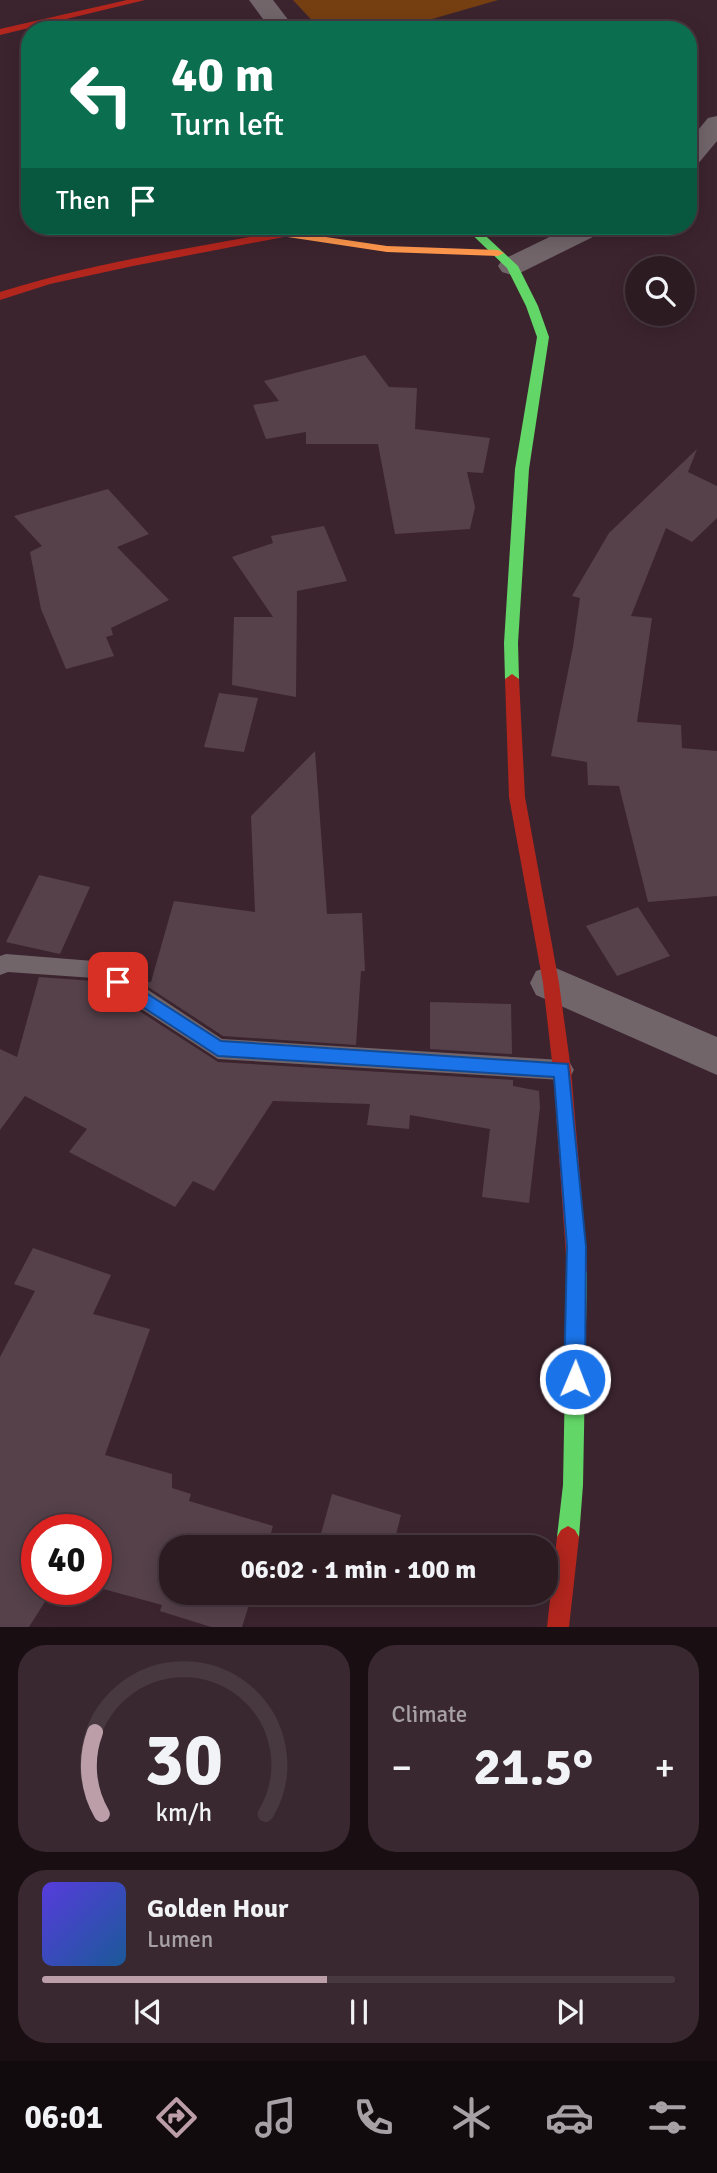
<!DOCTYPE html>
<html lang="en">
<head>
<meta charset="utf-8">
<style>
  body { margin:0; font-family:Signika,sans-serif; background:#39282f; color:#f1f3f6; height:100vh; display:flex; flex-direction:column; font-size:26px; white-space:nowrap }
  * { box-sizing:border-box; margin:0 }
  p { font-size:23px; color:#a7a1a5 }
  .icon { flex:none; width:38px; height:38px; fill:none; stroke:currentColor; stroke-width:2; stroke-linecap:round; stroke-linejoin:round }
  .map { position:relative; height:1627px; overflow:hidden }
  .drawer { display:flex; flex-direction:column; gap:18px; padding:18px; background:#190f13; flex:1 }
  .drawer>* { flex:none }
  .top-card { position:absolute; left:21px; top:21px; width:676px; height:214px; border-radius:28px; box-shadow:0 4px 18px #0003,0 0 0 2px #483940; background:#0b6e4f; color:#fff; overflow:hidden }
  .buttons { position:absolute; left:625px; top:256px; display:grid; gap:14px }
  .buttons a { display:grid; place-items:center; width:70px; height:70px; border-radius:50%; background:#2d1b22; box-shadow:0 4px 18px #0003,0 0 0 2px #483940; font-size:35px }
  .speed { position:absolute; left:21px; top:1514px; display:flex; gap:14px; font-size:35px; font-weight:700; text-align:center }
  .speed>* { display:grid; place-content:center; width:91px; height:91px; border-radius:50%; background:#2d1b22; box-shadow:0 4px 18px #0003,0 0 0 2px #483940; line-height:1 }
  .speed .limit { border:10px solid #d22; background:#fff; color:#111 }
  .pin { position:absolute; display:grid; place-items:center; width:60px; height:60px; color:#fff; margin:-30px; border-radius:14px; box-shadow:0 4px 10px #0006 }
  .me { position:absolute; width:77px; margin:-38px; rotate:1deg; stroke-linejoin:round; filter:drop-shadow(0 0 5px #0008) }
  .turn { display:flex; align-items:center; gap:24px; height:147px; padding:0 35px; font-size:32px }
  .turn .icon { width:91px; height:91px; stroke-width:2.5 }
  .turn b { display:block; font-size:49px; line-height:60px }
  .then { display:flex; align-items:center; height:66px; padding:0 35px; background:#0003; gap:14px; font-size:26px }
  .big { font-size:52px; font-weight:800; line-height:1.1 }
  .drawer .card { flex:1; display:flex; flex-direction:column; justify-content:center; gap:10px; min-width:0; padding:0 24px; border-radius:28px; background:#39282f }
  .drawer .dial { align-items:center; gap:0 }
  .dial svg { height:182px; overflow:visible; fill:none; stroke:#483940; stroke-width:7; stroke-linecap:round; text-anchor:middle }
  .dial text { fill:#f1f3f6; stroke:none }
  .song { display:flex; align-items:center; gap:21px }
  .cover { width:84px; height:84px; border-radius:10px; background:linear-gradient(135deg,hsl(250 70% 55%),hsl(210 70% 35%)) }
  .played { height:7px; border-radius:4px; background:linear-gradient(90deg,#bb9ea8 45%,#483940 45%) }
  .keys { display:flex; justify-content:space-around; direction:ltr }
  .heat { display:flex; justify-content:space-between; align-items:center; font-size:38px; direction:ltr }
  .drawer .tiles { flex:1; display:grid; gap:18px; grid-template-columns:1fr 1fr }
  .card:last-child { grid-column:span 2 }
  .trip { position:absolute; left:159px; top:1535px; width:399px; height:70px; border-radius:28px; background:#2d1b22; box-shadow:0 4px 18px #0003,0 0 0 2px #483940; font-weight:800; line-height:70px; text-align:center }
  .tabs { display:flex; height:112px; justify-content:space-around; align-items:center; background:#120b0e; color:#a7a1a5 }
  .tabs .icon { width:49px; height:49px }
  .tabs .on { color:#bb9ea8 }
  .tabs b { font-size:32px; color:#f1f3f6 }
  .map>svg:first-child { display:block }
</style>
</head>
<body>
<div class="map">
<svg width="717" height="1627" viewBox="0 0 717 1627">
  <rect width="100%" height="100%" fill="#3c242e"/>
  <path fill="#763f12" d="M 293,0 L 498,0 L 394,30 L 321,30 Z"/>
  <path fill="#56414a" d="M 365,355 L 389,387 L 417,388 L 415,429 L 490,438 L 483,473 L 467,472 L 475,507 L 470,529 L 395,534 L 378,444 L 306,444 L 306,432 L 266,439 L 253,405 L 279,401 L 264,381 Z
    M 697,449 L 688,472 L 717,486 L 717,518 L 692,542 L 666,528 L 631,616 L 652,618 L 637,722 L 681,725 L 682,748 L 717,751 L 717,896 L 648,902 L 619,786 L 588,785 L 587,762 L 551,756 L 573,647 L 580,598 L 572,596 L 609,533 Z
    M 108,489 L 149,534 L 117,547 L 169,600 L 111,628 L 113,635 L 106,637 L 114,656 L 66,669 L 41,609 L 30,552 L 42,546 L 14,516 Z
    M 324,526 L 347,581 L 297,591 L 296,697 L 232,685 L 234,617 L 273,617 L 232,557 L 273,543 L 271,536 Z
    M 219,693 L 258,698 L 244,752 L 204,747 Z
    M 315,751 L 327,914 L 362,913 L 365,971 L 361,971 L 356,1045 L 223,1036 L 139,981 L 151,982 L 174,901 L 255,912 L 251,816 Z
    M 39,875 L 90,887 L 60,954 L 6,942 Z
    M 638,907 L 670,956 L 617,976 L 586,926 Z
    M 39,977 L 93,981 L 218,1062 L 513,1080 L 513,1086 L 539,1091 L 540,1107 L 529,1203 L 482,1197 L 490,1129 L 410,1115 L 409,1129 L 367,1125 L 370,1104 L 273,1101 L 214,1191 L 193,1181 L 175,1207 L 69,1152 L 87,1129 L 25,1096 L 0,1130 L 0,1049 L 17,1057 Z
    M 430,1002 L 511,1004 L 512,1054 L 430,1049 Z
    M 33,1248 L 111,1275 L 93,1314 L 150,1329 L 105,1455 L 172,1474 L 172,1488 L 191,1494 L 189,1501 L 273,1526 L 267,1547 L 172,1547 L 172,1592 L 253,1592 L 242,1627 L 211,1627 L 160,1611 L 162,1605 L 96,1587 L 96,1530 L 37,1530 L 37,1589 L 53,1589 L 29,1627 L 0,1627 L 0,1357 L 35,1291 L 14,1284 Z
    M 332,1494 L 401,1515 L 393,1547 L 338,1547 L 319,1541 Z"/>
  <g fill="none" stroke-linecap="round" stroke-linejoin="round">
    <path fill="#71656a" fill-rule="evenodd" d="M 6,954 L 106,962 L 222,1039 L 562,1060 L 570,1063 L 574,1070 L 570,1077 L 562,1080 L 218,1059 L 94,978 L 8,972 L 0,975 L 0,956 Z"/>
    <path fill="#71656a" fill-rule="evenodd" d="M 249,0 L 273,0 L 296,30 L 271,30 Z
      M 717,116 L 717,141 L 697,165 L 688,167 L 688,142 L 708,118 Z
      M 572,226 L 607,226 L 603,232 L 522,272 L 512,275 L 502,272 L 498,266 L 502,260 Z
      M 551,966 L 717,1037 L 717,1075 L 536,995 L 530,983 L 536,971 Z"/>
    <path fill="#63d668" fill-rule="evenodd" d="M 463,226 L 475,226 L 518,266 L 538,306 L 549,337 L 529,469 L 518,643 L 519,679 L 512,684 L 505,679 L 504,643 L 515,469 L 537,337 L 526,306 L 507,268 Z
      M 577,1262 L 584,1265 L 587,1271 L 583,1485 L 579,1537 L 575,1544 L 568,1548 L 561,1544 L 557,1537 L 563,1485 L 567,1271 L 570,1265 Z"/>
    <path fill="#ff974d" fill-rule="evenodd" d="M 285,231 L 387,246 L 498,250 L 504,253 L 498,256 L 387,252 L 281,236 L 281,232 Z"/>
    <path fill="#b3261e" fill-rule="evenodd" d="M 127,0 L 145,0 L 0,35 L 0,29 Z
      M 285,231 L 289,232 L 289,236 L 133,266 L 50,284 L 0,300 L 0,292 C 93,263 189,248 285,231 Z
      M 512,674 L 519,679 L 525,797 L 559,983 L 571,1070 L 586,1247 L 587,1271 L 584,1277 L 577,1280 L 570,1277 L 567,1271 L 553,1070 L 543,983 L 509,797 L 505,679 Z
      M 568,1526 L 575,1530 L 579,1537 L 569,1627 L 547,1627 L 557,1537 L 561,1530 Z"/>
  </g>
  <path fill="#1a73e8" stroke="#114b97" stroke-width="2" d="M 118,975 L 221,1041 L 568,1064 L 586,1247 L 585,1379 L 582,1386 L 575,1389 L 567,1386 L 564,1379 L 567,1247 L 554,1077 L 218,1056 L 112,987 L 109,982 L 112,977 Z"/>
</svg>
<div class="buttons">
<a><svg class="icon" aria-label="search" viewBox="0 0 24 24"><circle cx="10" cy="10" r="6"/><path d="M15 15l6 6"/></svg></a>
</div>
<div class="speed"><div class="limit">40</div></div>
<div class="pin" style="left:118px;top:982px;background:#d93025"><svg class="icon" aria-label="arrive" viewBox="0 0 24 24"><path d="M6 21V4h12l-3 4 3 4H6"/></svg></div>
<svg class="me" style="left:575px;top:1379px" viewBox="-20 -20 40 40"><circle r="17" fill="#1a73e8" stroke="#fff" stroke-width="3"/><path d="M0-11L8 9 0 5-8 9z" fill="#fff"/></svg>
<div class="trip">06:02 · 1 min · 100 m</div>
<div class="top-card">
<div class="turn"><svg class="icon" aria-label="left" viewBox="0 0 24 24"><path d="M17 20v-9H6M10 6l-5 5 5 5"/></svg><div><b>40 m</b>Turn left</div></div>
<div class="then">Then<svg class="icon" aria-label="arrive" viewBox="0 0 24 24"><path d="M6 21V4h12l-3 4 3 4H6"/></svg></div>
</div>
</div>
<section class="drawer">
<div class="tiles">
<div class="card dial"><svg viewBox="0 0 100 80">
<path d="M14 69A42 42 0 1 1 86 69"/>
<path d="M14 69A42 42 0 0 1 11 33" stroke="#bb9ea8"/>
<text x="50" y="56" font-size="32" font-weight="700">30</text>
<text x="50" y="72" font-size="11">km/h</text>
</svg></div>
<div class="card"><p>Climate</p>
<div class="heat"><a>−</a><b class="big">21.5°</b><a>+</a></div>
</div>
<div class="card">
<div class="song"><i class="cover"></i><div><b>Golden Hour</b><p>Lumen</p></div></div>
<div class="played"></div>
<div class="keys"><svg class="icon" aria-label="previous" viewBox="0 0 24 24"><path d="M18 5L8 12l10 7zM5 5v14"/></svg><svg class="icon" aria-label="pause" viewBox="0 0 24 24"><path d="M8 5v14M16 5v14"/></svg><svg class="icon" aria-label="next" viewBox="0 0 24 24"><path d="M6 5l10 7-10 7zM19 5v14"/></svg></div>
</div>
</div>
</section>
<nav class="tabs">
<b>06:01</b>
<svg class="icon on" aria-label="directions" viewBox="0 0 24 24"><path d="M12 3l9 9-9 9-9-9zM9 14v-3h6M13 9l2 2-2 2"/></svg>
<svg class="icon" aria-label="music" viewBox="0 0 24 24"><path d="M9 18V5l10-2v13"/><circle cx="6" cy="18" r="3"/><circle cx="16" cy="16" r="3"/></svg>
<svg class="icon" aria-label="phone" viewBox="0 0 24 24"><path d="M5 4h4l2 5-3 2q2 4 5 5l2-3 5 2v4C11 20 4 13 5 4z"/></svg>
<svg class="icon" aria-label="climate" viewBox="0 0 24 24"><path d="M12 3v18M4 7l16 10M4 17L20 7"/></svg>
<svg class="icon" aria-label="car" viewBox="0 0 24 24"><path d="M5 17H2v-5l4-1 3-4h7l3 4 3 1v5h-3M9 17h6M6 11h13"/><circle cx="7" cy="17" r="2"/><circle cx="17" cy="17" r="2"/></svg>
<svg class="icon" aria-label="filters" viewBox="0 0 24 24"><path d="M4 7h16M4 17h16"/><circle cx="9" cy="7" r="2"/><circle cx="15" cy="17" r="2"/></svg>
</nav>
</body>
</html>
